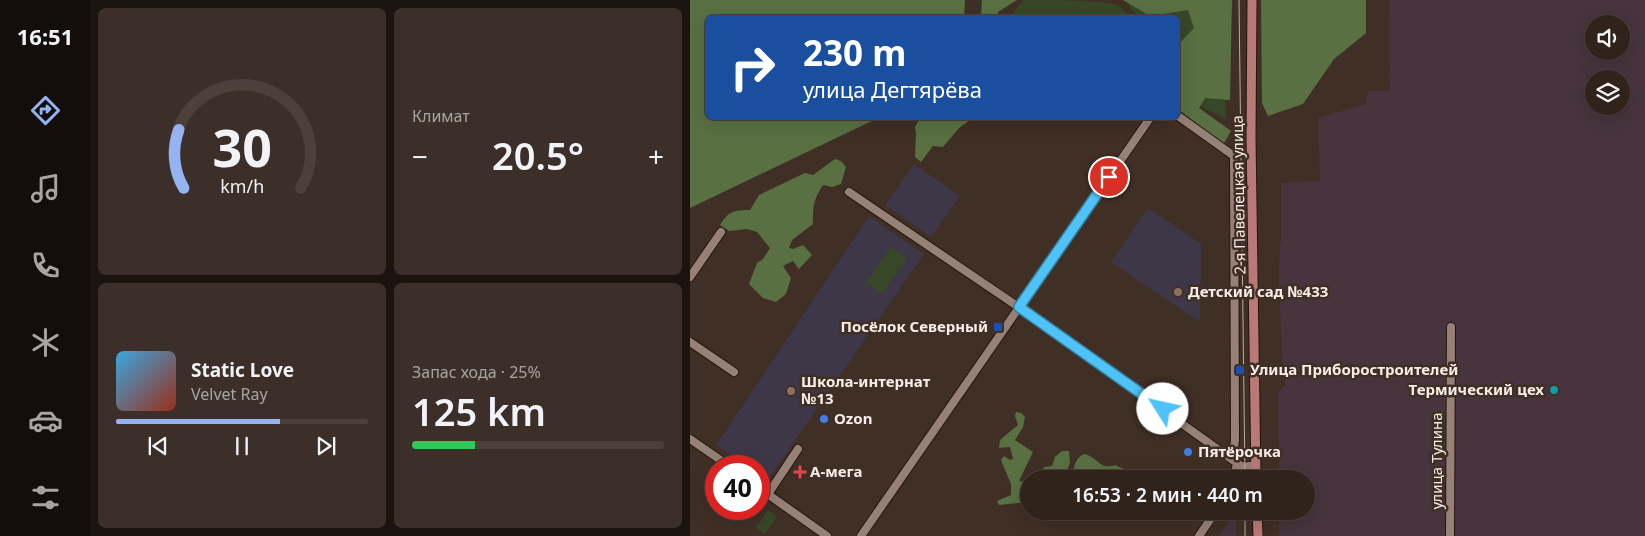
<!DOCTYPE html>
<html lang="ru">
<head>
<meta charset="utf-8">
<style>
  body { margin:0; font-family:"Noto Sans",sans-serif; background:#3c2f29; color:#f1f3f6; height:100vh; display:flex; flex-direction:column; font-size:19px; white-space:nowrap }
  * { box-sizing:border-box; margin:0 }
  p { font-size:16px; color:#a8a4a3 }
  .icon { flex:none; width:28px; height:28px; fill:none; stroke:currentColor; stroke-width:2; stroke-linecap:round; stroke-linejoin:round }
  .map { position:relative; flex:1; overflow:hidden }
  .drawer { display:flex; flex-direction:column; gap:8px; padding:8px; background:#1a130f; width:600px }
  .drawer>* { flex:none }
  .banner { position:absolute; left:15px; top:15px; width:475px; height:105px; border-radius:8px; box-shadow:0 5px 20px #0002,0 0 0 1px #4b403b; background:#1a4fa0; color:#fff; overflow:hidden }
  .fabs { position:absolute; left:895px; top:15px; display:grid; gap:10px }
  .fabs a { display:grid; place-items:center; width:45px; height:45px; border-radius:50%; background:#30231c; box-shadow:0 5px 20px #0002,0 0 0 1px #4b403b; font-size:25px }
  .speed { position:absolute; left:15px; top:455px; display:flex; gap:10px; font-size:25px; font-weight:700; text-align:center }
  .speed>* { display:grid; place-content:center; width:65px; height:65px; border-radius:50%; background:#30231c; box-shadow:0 5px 20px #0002,0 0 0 1px #4b403b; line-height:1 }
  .speed .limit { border:8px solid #d22; background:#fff; color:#111 }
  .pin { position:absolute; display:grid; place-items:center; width:42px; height:42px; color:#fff; margin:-21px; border:2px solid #fff; border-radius:50%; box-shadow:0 1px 5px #0007 }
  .me { position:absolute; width:55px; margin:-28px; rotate:305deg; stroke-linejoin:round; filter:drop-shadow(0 0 4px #0008) }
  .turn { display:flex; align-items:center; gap:18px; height:105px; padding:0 15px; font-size:22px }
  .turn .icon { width:65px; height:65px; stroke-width:2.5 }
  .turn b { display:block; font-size:35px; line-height:42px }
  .big { font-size:38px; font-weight:600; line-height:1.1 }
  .drawer .widget { flex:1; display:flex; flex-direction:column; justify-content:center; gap:8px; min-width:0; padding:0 18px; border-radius:8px; background:#3c2f29 }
  .drawer .dial { align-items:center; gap:0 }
  .dial svg { height:130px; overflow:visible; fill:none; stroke:#4b403b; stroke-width:7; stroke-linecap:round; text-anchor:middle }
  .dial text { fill:#f1f3f6; stroke:none }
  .song { display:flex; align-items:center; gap:15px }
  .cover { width:60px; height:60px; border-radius:8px; background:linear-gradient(135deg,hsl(200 70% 55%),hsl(10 70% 35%)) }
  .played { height:5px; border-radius:2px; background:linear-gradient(90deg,#95b2f1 65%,#4b403b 65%) }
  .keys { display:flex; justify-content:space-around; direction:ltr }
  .heat { display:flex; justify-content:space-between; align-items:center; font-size:28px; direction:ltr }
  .charge { height:8px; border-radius:4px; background:linear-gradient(90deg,#34c759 25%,#4b403b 0) }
  .drawer .tiles { flex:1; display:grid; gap:8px; grid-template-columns:repeat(2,1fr) }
  .trip { position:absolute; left:330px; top:470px; width:295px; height:50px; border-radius:25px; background:#30231c; box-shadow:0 5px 20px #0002,0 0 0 1px #4b403b; font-weight:600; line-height:50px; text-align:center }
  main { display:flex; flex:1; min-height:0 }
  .dock { display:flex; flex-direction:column; width:90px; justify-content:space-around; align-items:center; background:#130e0b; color:#a8a4a3 }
  .dock .icon { width:35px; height:35px }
  .dock .current { color:#95b2f1 }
  .dock b { font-size:22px; color:#f1f3f6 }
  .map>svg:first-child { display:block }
</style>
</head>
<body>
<main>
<nav class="dock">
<b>16:51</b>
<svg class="icon current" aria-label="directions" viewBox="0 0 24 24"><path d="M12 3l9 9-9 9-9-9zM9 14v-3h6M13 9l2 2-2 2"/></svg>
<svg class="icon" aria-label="music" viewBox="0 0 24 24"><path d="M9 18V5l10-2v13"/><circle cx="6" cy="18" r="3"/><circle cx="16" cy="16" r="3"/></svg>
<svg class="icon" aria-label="phone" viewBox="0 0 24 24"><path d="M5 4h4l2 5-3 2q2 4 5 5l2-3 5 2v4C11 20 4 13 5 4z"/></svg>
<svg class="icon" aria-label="climate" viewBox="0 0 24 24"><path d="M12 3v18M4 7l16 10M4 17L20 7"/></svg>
<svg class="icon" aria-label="car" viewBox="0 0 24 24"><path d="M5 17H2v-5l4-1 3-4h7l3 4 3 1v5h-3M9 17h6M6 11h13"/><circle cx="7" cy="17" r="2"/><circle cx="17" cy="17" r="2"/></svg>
<svg class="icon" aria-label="filters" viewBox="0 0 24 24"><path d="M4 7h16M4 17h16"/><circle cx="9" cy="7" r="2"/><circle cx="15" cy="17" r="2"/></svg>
</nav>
<section class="drawer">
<div class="tiles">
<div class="widget dial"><svg viewBox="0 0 100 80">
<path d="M14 69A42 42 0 1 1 86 69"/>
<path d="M14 69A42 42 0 0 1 11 33" stroke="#95b2f1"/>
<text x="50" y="56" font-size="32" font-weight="700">30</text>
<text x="50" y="72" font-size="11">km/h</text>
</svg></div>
<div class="widget"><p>Климат</p>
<div class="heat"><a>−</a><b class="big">20.5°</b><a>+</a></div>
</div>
<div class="widget">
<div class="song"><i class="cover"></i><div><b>Static Love</b><p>Velvet Ray</p></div></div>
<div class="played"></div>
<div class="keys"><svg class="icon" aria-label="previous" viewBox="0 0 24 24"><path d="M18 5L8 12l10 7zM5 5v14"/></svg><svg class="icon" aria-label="pause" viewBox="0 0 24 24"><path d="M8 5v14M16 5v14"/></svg><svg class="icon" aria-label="next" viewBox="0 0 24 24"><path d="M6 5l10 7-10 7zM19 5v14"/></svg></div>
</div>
<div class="widget"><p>Запас хода · 25%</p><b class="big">125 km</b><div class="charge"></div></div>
</div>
</section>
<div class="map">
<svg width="955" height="536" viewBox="0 0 955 536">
  <rect width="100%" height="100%" fill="#402f25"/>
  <path fill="#47343d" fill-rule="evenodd" d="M 699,0 L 955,0 L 955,536 L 589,536 L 589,511 L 616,511 L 616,479 L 589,479 L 588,393 L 595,385 L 595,372 L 592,358 L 589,284 L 590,243 L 591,243 L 591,183 L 630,181 L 628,118 L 676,104 L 678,91 L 700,91 ZM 904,24 L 931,24 L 931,51 L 904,51 ZM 904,79 L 931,79 L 931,106 L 904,106 Z
    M 546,511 L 546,536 L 529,536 Z"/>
  <path fill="#3d3748" d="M 224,164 L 270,196 L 241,237 L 195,205 Z
    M 458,208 L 511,244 L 510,322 L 421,262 Z
    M 179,216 L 234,254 L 77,481 L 69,475 L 69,466 L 56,466 L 26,445 Z"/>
  <path fill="#374727" d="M 334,0 C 358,0 405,0 425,4 C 432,7 436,12 439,17 L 322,17 L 324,11 Z
    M 437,0 L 531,0 L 536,119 L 488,96 L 488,18 L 450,17 L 440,8 Z
    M 201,247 L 217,258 L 192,294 L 176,283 Z
    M 78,510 L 87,516 L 75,534 L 66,528 Z"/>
  <path fill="#597043" d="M 0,0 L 275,0 L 274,17 L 18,18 L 18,118 L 188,118 L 0,208 Z
    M 292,0 L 327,0 L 308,12 L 309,17 L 291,17 Z
    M 433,0 L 542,0 L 540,100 L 515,98 L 509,108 L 541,131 L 533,145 L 488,109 L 488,45 L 504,28 L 498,10 L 460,16 Z
    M 571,0 L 676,0 L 676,33 L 644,59 L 613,104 L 578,116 L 572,103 Z
    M 230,118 L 295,118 L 280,120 L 269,128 L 253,147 L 243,146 L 231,162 L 225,157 L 226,133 L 225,127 Z
    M 145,159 L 151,161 L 156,167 L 151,184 L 142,187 L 133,185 C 123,200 123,207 123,224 L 102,240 L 99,248 L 103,249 L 113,245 L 122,255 L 109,269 L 103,261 L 93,266 L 101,278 L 96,294 L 86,302 L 73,298 L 59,284 L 67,263 L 73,259 L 80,248 L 67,232 L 57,229 L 39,231 L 30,225 C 39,211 43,210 60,210 L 69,195 L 115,173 L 123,175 Z
    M 326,412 L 331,413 L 335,417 L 333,427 L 325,440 L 343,452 L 329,481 L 339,483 L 339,496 L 329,503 L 309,505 L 307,501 L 321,495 L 321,484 L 311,460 L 314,456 L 320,460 L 323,459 L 320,447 L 309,448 L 310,440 L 328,425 L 325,416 Z
    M 372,451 L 379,451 L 380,463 L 376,473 L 367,471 L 357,479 L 354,479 L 351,472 L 354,467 L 362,466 L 365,457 Z
    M 394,454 C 407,456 410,471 425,465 L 436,470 L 432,479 L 407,479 L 400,473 L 397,479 L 383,479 C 383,469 384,459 394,454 Z"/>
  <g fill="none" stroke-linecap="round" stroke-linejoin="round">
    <defs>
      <path id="minor" d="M 488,116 L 544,156 L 545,439 L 543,460
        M 159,192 L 327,306 L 547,463 L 553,467 L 566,465
        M 0,277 L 31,232
        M 0,342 L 44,372
        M 0,439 L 39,466
        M 544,479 L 547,463
        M 69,488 L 137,536
        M 78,494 L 108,449
        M 171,536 L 460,118
        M 509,536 L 526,511
        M 760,536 L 761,327"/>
      <path id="major" d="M 562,0 L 561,137 L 566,479
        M 567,511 L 568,536"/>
    </defs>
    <use href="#minor" stroke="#26160e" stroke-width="10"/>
    <use href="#major" stroke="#26160e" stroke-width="11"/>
    <use href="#minor" stroke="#968176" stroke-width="8"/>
    <use href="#major" stroke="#b97976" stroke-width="9"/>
    <path stroke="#baada5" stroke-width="1" d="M 549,0 L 555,479
      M 555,511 L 555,536"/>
  </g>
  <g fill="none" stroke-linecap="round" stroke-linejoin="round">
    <defs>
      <path id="route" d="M 419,177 L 329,307 L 473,409"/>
    </defs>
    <use href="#route" stroke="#337fa1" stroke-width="12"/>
    <use href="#route" stroke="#4fc3f7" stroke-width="9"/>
  </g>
  <g fill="#8d6e63" stroke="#402f25" stroke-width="2">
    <circle cx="488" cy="292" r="5"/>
    <circle cx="101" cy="391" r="5"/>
  </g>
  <g fill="#1a4fb4" stroke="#402f25" stroke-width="2">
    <rect x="303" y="322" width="10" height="10" rx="2.5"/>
    <rect x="545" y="365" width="10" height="10" rx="2.5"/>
  </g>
  <circle fill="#0f9aa8" stroke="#402f25" stroke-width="2" cx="864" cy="390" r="5"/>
  <g fill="#3f7fe0" stroke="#402f25" stroke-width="2">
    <circle cx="134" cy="419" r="5"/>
    <circle cx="498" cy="452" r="5"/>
  </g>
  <path fill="#e0444e" stroke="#402f25" stroke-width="2" d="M107.5 464.5h5v5h5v5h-5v5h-5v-5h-5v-5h5z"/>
  <g text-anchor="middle" stroke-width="5" stroke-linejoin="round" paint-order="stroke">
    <g font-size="15" fill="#f8ede7" stroke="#402f25">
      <text transform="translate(549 195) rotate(-91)" y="5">2-я Павелецкая улица</text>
      <text transform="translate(747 461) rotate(-90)" y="5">улица Тулина</text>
    </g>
    <g font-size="15" font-weight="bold" fill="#f8ede7" stroke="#402f25" text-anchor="start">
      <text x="498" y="297">Детский сад №433</text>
      <text x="298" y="332" text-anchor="end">Посёлок Северный</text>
      <text x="560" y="375">Улица Приборостроителей</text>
      <text x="111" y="387">Школа-интернат<tspan x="111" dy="17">№13</tspan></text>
      <text x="854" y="395" text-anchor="end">Термический цех</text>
      <text x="144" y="424">Ozon</text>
      <text x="508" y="457">Пятёрочка</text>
      <text x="120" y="477">А-мега</text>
    </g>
  </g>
</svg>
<div class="fabs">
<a><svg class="icon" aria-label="sound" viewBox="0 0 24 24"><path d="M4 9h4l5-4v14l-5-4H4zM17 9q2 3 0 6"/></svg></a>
<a><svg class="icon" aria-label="layers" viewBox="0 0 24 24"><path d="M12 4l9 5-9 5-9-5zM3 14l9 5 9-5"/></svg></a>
</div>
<div class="speed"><div class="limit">40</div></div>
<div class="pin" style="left:419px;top:177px;background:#d93025"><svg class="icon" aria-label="arrive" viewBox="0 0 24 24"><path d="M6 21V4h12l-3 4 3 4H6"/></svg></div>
<svg class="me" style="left:473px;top:409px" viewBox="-20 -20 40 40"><circle r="19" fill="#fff"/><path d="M0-13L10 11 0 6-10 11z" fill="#4fc3f7"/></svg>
<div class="trip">16:53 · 2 мин · 440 m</div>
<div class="banner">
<div class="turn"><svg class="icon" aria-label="right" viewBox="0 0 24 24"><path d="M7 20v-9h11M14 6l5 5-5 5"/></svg><div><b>230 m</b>улица Дегтярёва</div></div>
</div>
</div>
</main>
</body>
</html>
